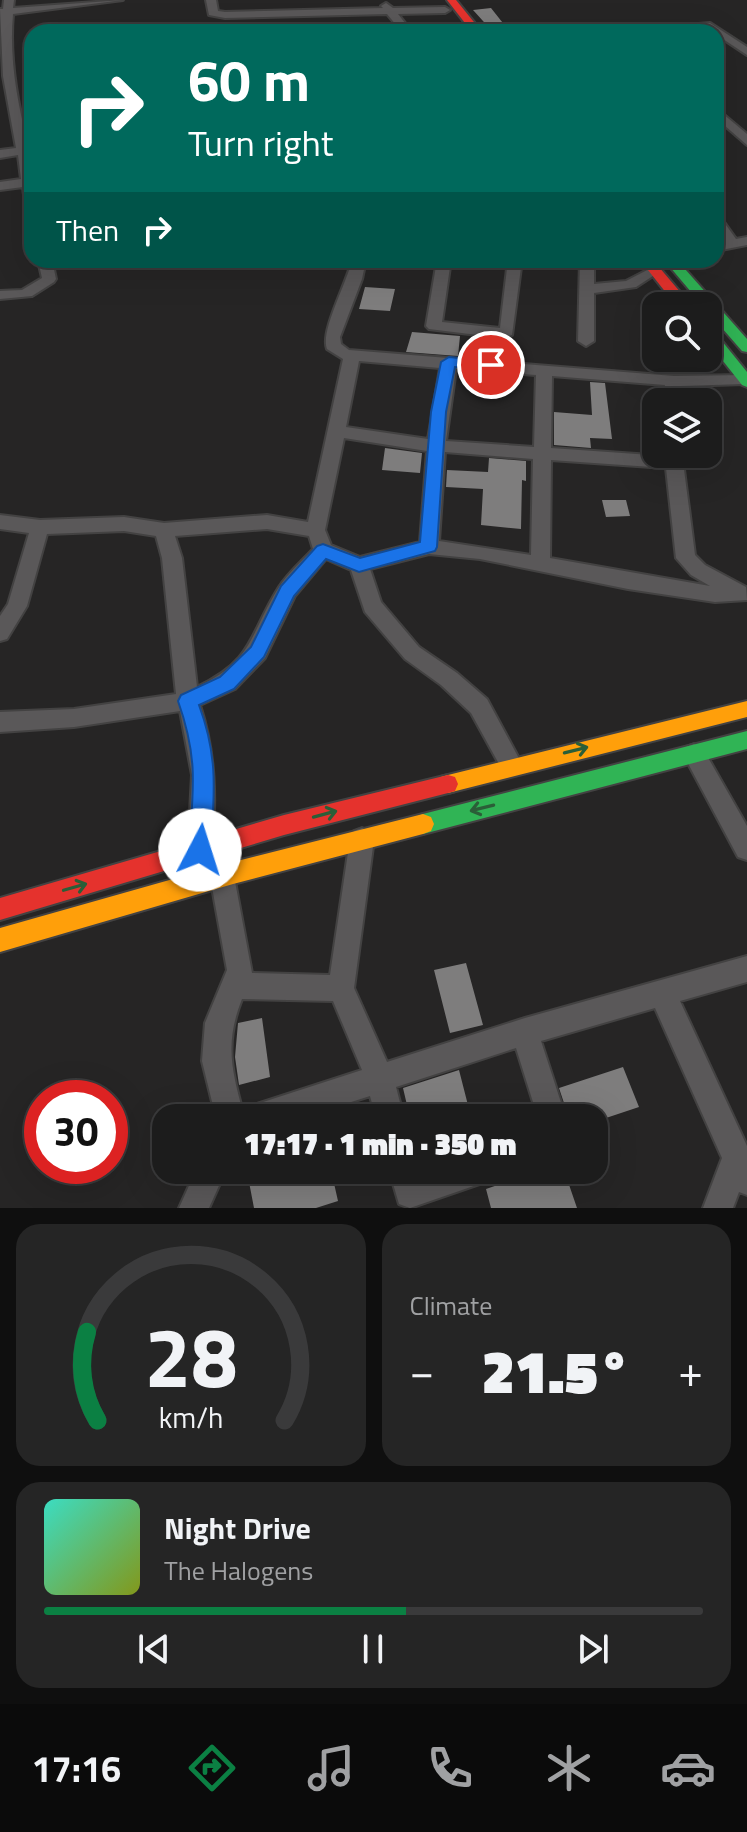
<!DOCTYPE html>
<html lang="en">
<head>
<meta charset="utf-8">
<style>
  body { margin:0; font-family:"Titillium Web",sans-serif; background:#252525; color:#f1f3f6; height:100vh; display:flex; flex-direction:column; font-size:30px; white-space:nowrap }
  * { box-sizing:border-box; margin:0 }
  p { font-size:26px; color:#a0a1a3 }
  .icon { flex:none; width:44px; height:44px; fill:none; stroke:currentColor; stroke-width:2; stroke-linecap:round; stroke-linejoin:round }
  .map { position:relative; height:1208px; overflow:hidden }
  .drawer { display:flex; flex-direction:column; gap:16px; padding:16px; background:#0f0f0f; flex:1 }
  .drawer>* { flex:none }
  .guide { position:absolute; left:24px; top:24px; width:700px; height:244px; border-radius:24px; box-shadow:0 8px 32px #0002,0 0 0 2px #3a3a3b; background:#00695c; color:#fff; overflow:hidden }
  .tools { position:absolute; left:642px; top:292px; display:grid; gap:16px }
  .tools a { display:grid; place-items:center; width:80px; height:80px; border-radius:16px; background:#1c1c1c; box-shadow:0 8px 32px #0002,0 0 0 2px #3a3a3b; font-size:40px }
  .speed { position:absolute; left:24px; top:1080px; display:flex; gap:16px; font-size:40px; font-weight:700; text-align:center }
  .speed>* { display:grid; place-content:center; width:104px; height:104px; border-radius:50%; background:#1c1c1c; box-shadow:0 8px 32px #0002,0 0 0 2px #3a3a3b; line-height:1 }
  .speed .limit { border:12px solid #d22; background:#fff; color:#111 }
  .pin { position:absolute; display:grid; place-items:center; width:68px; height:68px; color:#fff; margin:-34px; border:4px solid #fff; border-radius:50%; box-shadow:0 2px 8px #0007 }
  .me { position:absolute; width:88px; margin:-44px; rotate:5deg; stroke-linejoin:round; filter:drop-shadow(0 0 6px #0008) }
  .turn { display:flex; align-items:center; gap:28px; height:168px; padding:0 32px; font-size:36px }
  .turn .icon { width:104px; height:104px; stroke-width:2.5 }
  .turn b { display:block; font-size:56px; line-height:68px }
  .then { display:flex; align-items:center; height:76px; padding:0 32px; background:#0003; gap:16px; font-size:30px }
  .big { font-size:60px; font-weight:800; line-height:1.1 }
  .drawer .tile { flex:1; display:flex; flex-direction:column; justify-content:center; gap:12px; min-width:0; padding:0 28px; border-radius:24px; background:#252525 }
  .drawer .dial { align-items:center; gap:0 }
  .dial svg { height:208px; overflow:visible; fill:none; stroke:#3a3a3b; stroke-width:7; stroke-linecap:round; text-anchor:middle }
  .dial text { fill:#f1f3f6; stroke:none }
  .song { display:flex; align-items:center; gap:24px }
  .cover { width:96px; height:96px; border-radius:12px; background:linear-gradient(135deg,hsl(170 70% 55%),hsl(70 70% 35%)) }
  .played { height:8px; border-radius:4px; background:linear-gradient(90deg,#0b8043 55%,#3a3a3b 55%) }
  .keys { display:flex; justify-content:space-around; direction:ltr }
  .heat { display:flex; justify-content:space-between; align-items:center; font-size:44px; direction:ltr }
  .drawer .tiles { flex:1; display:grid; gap:16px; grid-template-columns:1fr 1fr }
  .tile:last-child { grid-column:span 2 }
  .trip { position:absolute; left:152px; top:1104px; width:456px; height:80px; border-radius:24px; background:#1c1c1c; box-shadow:0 8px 32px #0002,0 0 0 2px #3a3a3b; font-weight:800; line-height:80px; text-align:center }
  .tab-bar { display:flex; height:128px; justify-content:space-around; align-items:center; background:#0b0b0b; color:#a0a1a3 }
  .tab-bar .icon { width:56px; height:56px }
  .tab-bar .active { color:#0b8043 }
  .tab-bar b { font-size:36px; color:#f1f3f6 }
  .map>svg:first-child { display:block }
</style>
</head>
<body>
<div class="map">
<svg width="747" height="1208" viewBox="0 0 747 1208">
  <rect width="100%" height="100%" fill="#262525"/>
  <path fill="#7e7d7d" d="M 491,8 L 510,32 L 493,32 L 473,10 Z
    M 365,287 L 395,289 L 390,311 L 359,309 Z
    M 412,332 L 460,336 L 458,356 L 406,352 Z
    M 590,382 L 605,383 L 612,439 L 590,438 L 591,448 L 554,445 L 554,412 L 592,415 Z
    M 385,448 L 422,453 L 420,473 L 382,470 Z
    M 489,458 L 526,461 L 526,481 L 522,480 L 521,529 L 481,525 L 483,489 L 446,487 L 447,470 L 488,472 Z
    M 602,500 L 626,500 L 630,516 L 606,517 Z
    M 466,963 L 483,1025 L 450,1033 L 434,970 Z
    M 262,1018 L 270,1077 L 239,1085 L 235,1057 L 238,1023 Z
    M 623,1067 L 639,1107 L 594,1122 L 594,1118 L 569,1118 L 559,1088 Z
    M 459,1070 L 470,1113 L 453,1118 L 410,1118 L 403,1088 Z
    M 286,1170 L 331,1170 L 338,1201 L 316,1208 L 254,1208 L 249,1182 Z
    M 542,1170 L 564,1170 L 577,1208 L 491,1208 L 486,1189 Z"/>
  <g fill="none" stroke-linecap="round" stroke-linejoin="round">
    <defs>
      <path id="street" d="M 4,0 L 14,0 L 13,8 L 123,0 L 13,14 C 9,58 17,102 28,144 L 32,143 L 29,153 L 32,207 L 25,203 L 23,187 L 0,190 L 0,182 L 21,179 L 18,155 L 0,158 L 0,150 L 16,148 L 3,76 L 0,9 L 3,9 Z
        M 206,0 L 216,0 L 218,11 L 225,12 L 383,8 L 381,6 L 386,3 L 393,8 L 445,7 L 450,10 L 445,13 L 398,14 L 412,32 L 402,32 L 387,14 L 225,18 L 209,15 Z
        M 710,23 L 747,47 L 747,55 L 708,29 L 636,32 L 641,29 Z
        M 716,108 L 747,134 L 747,145 L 716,118 Z
        M 716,217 L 721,218 L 736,239 L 747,237 L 747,245 L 716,251 L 716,243 L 723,241 L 716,230 Z
        M 38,260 L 52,260 L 56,279 L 54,282 L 32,296 L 0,299 L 0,291 L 22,290 L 42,278 Z
        M 352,260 L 366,260 L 362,279 L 340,337 L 341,344 L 349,350 L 674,376 L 747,375 L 747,383 L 744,384 L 681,386 L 677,402 L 661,402 L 665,385 L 552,376 L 551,448 L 665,456 L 682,454 L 695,555 L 705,565 L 746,587 L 747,600 L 715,602 L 628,589 L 480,559 L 429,554 L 370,569 L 381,602 L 419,647 L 457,673 L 487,699 L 523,766 L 520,773 L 512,776 L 504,773 L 471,713 L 441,685 L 405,659 L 365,612 L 351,570 L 326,559 L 295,596 L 265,658 L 235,689 L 200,705 C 216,754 216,799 212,850 L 209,858 L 200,861 L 191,858 L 188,850 L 192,775 L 180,711 L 74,727 L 0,732 L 0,712 L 74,709 L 176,694 L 162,558 L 156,536 L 124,531 L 47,534 L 27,606 L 7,639 L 0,641 L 0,616 L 8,604 L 29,533 L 0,529 L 0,515 L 40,520 L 124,517 L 164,523 L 267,515 L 308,522 L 343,359 L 327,349 C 320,331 347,283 352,260 ZM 359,361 L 440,368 L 428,439 L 346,427 ZM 456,369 L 536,375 L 534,447 L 446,441 ZM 344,438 L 427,451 L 420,542 L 360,557 L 331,545 L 325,530 ZM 445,452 L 533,459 L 531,555 L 439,541 ZM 551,460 L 666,468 L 676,558 L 691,575 L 710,586 L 550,558 ZM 267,529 L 309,536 L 313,549 C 302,561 288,573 279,587 C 249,634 255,660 197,687 L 182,558 L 175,536 Z
        M 437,260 L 451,260 L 442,322 L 500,328 L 508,260 L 522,260 L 512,335 L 502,338 L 429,329 L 426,326 Z
        M 580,260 L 594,260 L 594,284 L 626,281 L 655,266 L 662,270 L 636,287 L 594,293 L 594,341 L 586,346 L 578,341 Z
        M 694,744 L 702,747 L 747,826 L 747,860 L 738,857 L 683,754 L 686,747 Z
        M 362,828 L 370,831 L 374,839 L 354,988 L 387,1062 L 525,1018 L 747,956 L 747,982 L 680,1001 L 747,1146 L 747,1195 L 739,1192 L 733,1208 L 703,1208 L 722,1158 L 655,1008 L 541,1041 L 566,1118 L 538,1118 L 516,1048 L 396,1087 L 404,1118 L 376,1118 L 370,1096 L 301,1118 L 216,1118 L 202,1061 L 205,1023 L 227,970 L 210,876 L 213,868 L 222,864 L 231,868 L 234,876 L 252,973 L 330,975 L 350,839 L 354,831 ZM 242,999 L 333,1001 L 362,1070 L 257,1104 L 247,1108 L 244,1116 C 232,1071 224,1044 242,999 Z
        M 196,1170 L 226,1170 L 209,1208 L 179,1208 Z
        M 389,1170 L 419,1170 L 420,1175 L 435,1170 L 496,1170 L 491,1180 L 410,1208 L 399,1204 Z"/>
      <path id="fast" d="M 664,260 L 677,260 L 747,339 L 747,352 L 742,351 L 708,312 L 708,306 L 703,306 Z
        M 708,329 L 713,330 L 747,372 L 747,387 L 742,385 L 708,342 Z
        M 747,731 L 747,749 L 423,834 L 415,831 L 412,824 L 415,817 L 423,814 Z"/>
      <path id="slow" d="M 747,701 L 747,717 L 448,793 L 441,791 L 438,784 L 441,777 L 448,775 Z
        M 423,814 L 431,817 L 434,824 L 431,831 L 423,834 L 233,884 L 0,952 L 0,928 L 233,862 Z"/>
      <path id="jam" d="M 447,0 L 456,0 L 482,32 L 472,32 Z
        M 640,260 L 653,260 L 681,293 L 681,299 L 671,299 Z
        M 448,775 L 455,777 L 458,784 L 455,791 L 448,793 L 284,835 L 0,920 L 0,898 L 284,815 Z"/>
    </defs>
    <use href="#street" stroke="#434242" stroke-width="4"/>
    <use href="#fast" stroke="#434242" stroke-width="4"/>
    <use href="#slow" stroke="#434242" stroke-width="4"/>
    <use href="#jam" stroke="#434242" stroke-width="4"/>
    <use href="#street" fill="#5a5859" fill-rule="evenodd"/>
    <use href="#fast" fill="#30b455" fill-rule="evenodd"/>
    <use href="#slow" fill="#ff9f0a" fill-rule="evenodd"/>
    <use href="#jam" fill="#e5322d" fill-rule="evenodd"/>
  </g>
  <defs><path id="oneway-shaft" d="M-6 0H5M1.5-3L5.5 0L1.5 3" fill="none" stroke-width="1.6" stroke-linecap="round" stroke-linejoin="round" transform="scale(2)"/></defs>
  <g stroke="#2b5e38">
    <use href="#oneway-shaft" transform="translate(576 750) rotate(-14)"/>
    <use href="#oneway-shaft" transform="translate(482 808) rotate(166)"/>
    <use href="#oneway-shaft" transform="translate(325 814) rotate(-15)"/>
    <use href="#oneway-shaft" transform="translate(75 887) rotate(-16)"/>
  </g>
  <path fill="#1a73e8" stroke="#114b97" stroke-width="2" d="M 449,357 L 491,361 L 498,365 L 491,370 L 455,367 L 446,412 L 437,547 L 435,551 L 359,572 L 326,559 L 294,596 L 264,657 L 234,689 L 199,705 C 219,759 214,794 211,850 L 208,857 L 200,860 L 192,857 L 189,850 C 193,790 199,760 178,701 L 181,695 L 220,677 L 251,647 L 281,586 L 317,546 L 323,544 L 360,558 L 420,542 L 431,412 L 441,362 Z"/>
</svg>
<div class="tools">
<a><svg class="icon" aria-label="search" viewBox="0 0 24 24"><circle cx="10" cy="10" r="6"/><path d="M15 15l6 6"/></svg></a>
<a><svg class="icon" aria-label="layers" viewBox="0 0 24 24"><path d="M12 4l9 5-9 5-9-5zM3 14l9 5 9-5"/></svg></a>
</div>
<div class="speed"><div class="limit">30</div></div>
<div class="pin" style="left:491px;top:365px;background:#d93025"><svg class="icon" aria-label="arrive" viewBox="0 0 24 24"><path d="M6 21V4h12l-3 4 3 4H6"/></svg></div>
<svg class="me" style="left:200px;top:850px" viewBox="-20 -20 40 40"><circle r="19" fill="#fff"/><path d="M0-13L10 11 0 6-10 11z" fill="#1a73e8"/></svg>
<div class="trip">17:17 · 1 min · 350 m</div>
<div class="guide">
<div class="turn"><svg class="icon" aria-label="right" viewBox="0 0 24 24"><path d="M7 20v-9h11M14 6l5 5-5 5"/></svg><div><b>60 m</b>Turn right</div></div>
<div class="then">Then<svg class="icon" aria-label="right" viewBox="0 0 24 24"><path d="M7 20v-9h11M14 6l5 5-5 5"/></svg></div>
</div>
</div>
<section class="drawer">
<div class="tiles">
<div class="tile dial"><svg viewBox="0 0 100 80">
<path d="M14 69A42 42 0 1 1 86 69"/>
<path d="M14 69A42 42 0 0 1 10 35" stroke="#0b8043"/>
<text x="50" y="56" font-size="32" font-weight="700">28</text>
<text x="50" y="72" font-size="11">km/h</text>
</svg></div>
<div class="tile"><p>Climate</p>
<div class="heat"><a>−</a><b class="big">21.5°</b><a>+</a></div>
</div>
<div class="tile">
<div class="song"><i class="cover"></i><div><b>Night Drive</b><p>The Halogens</p></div></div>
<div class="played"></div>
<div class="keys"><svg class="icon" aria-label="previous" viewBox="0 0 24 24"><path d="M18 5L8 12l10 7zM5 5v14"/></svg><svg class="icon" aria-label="pause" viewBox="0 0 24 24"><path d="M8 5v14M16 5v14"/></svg><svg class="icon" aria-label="next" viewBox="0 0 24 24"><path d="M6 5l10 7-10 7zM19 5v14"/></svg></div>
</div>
</div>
</section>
<nav class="tab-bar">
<b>17:16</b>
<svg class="icon active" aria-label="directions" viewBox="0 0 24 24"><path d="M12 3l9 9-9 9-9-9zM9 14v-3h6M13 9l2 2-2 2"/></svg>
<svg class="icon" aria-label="music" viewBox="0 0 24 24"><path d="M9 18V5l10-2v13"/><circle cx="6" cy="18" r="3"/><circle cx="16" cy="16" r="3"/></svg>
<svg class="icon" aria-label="phone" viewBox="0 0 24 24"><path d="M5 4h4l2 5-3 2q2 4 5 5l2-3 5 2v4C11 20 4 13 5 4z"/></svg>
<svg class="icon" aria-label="climate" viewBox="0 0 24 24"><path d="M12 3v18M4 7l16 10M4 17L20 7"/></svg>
<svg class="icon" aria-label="car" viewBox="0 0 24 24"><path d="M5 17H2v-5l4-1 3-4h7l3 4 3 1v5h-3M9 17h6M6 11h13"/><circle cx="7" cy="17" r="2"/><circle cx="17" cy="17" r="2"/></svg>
</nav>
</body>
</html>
